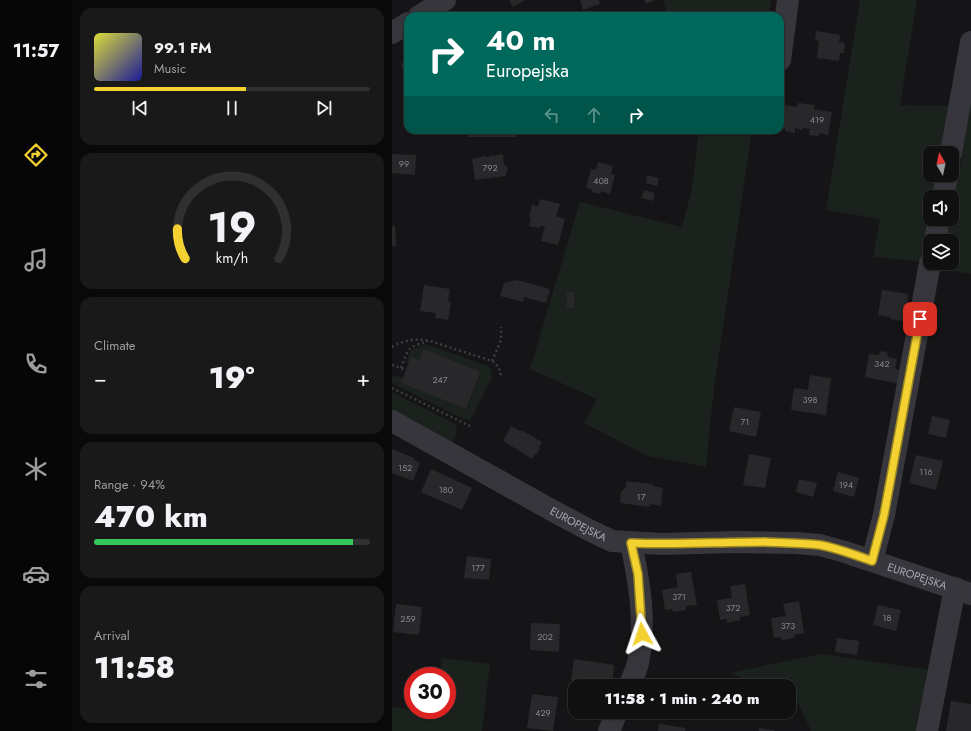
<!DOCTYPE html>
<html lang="en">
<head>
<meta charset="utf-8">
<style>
  body { margin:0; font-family:Jost,sans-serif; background:#19191a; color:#f1f3f6; height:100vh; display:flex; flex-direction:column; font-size:15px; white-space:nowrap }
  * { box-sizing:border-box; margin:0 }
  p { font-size:13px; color:#9c9d9f }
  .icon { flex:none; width:22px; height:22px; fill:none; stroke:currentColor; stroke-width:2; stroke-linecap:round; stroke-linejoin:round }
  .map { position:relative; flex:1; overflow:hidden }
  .details { display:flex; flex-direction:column; gap:8px; padding:8px; background:#090909; width:320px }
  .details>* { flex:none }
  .banner { position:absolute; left:12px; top:12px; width:380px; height:122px; border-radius:12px; box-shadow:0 1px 3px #0004,0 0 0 1px #303031; background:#00695c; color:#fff; overflow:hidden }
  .needle { width:26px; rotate:351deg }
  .fabs { position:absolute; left:531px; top:146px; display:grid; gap:8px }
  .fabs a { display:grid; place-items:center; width:36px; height:36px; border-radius:8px; background:#101011; box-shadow:0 1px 3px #0004,0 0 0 1px #303031; font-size:20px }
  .speed { position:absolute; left:12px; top:667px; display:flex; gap:8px; font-size:20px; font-weight:700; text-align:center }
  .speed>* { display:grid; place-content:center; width:52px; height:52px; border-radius:50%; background:#101011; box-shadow:0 1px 3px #0004,0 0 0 1px #303031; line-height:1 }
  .speed .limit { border:6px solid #d22; background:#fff; color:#111 }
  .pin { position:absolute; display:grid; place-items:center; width:34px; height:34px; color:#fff; margin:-17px; border-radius:8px; box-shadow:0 2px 6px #0006 }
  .me { position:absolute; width:44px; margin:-22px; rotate:355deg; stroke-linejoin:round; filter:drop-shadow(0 0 3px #0008) }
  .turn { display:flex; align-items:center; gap:14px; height:84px; padding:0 16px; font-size:18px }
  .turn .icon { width:52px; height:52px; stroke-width:2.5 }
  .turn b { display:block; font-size:28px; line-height:34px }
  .lanes { display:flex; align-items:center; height:38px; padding:0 16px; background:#0003; justify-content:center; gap:20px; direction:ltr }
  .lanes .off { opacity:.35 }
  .big { font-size:30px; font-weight:800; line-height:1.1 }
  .details .card { flex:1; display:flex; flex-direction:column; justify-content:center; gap:6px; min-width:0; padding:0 14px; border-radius:12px; background:#19191a }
  .details .dial { align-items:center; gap:0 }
  .dial svg { height:104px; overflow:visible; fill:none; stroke:#303031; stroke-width:7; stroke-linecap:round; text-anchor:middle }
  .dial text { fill:#f1f3f6; stroke:none }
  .song { display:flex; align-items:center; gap:12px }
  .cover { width:48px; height:48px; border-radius:6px; background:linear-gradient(135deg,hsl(60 70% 55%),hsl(240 70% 35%)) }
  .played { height:4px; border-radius:2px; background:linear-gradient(90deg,#f3d131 55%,#303031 55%) }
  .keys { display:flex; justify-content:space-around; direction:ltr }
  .heat { display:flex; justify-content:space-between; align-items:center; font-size:22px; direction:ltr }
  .charge { height:6px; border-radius:3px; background:linear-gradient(90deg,#34c759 94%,#303031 0) }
  .trip { position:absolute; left:176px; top:679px; width:228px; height:40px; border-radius:12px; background:#101011; box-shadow:0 1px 3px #0004,0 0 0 1px #303031; font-weight:800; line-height:40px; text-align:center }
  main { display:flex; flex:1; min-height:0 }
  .dock { display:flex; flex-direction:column; width:72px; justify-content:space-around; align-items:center; background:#060607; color:#9c9d9f }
  .dock .icon { width:28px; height:28px }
  .dock .current { color:#f3d131 }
  .dock b { font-size:18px; color:#f1f3f6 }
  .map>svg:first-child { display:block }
</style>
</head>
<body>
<main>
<nav class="dock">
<b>11:57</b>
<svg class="icon current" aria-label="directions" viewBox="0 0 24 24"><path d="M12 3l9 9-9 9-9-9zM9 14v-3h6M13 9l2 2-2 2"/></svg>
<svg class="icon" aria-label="music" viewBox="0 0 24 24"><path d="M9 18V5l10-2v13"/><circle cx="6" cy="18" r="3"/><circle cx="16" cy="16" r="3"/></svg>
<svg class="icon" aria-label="phone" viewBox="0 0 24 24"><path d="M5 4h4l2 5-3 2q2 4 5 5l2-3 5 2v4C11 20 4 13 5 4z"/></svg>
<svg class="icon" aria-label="climate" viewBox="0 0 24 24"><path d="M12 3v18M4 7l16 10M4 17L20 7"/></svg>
<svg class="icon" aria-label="car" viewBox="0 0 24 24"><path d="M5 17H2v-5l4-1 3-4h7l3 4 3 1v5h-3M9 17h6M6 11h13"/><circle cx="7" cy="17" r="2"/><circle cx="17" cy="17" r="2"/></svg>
<svg class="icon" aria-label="filters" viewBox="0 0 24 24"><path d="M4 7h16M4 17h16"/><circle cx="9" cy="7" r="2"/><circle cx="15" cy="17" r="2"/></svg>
</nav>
<section class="details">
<div class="card">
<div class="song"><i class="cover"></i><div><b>99.1 FM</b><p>Music</p></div></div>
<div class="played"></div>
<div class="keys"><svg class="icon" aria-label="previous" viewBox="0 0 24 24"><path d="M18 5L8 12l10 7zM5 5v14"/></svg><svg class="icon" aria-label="pause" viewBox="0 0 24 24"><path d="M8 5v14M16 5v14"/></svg><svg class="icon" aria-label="next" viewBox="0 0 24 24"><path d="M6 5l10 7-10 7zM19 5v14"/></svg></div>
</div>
<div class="card dial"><svg viewBox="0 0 100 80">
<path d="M14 69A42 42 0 1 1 86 69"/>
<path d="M14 69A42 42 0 0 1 8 46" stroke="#f3d131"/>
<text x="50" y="56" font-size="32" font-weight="700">19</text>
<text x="50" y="72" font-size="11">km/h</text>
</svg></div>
<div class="card"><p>Climate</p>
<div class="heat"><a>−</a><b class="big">19°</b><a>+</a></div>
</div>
<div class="card"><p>Range · 94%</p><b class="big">470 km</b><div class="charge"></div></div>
<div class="card"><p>Arrival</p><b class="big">11:58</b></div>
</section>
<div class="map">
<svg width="579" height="731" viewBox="0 0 579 731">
  <rect width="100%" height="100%" fill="#151517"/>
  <path fill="#1b221d" d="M 271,0 L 379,0 L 377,16 L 276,16 Z
    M 468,0 L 525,0 L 508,105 L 561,106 L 553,153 L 538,153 L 538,175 L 549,175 L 545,197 L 538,197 L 538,219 L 541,219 L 534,262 L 481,257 L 488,219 L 434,210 Z
    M 579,103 L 579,274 L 549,269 L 550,263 L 560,263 L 560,241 L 554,241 L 558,219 L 560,219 L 560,209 Z
    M 307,130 L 360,130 L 322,388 L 314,467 L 256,456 L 192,423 L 205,399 L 138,369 L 188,202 L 290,227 L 300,188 Z
    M 31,345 L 36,345 L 96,366 L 99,369 L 100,377 L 80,417 L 77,420 L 71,419 L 0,383 L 0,376 L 11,377 L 9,383 L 75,409 L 88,374 L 31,350 L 27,360 L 19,357 L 17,363 L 14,362 C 18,350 19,350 31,345 Z
    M 0,392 L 63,424 C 67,430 63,436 60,443 L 0,412 Z
    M 429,654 L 539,670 L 529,731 L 419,731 L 407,704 L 397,700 L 397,686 L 367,686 L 338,673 Z
    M 50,658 L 98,664 L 90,731 L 0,731 L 0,707 L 21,709 L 21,710 L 55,710 L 55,676 L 48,676 Z"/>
  <path fill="#28282b" d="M 117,0 L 133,0 L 121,7 Z
    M 188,0 L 207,0 L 208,4 L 191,10 Z
    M 252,0 L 264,0 L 254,4 Z
    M 424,31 L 448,35 L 447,42 L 453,43 L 452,53 L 448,53 L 447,61 L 425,58 L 427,41 L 423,40 Z
    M 16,61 L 16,82 L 13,80 L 9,63 Z
    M 406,103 L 423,105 L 422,109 L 440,112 L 436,135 L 427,133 L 427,136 L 417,135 L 418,129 L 411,128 L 410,130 L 403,128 L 403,133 L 393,131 L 393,128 L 388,127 L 388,104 L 405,107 Z
    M 76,130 L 125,130 L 125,137 L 75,137 Z
    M 0,154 L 24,155 L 23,175 L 0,173 Z
    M 99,154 L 100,154 L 100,156 L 111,154 L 112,165 L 115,167 L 116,170 L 114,173 L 114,176 L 83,180 L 80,159 L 91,157 L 91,156 L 92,155 L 93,157 L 99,156 Z
    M 206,162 L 221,166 L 219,174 L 223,175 L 218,194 L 209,191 L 208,194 L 200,192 L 201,190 L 194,188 L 199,169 L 204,170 Z
    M 255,175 L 267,178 L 265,186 L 254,183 Z
    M 252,190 L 263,193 L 261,201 L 250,198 Z
    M 148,199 L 168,204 L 164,216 L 173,219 L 166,245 L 149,241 L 153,227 L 148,226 L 148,228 L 137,226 L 139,217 L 137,217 L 140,205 L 146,207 Z
    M 0,226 L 3,226 L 4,246 L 0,246 Z
    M 125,280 L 158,289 L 154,303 L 132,297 L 131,302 L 108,296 L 112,283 Z
    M 32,285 L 58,289 L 56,301 L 59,302 L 56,320 L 43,318 L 44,313 L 28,311 Z
    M 490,290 L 516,294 L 515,307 L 519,307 L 518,315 L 512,314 L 511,321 L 498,319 L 498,317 L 486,315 Z
    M 175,292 L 182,292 L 182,308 L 175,308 Z
    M 31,349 L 87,371 L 86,373 L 88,374 L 74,409 L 9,383 L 19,356 L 27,360 Z
    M 489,351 L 495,352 L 496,357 L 505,359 L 503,369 L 511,371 L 508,384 L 473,377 L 477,354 L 486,355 Z
    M 418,375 L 439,378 L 434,415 L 399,410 L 402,388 L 416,390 Z
    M 342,407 L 369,412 L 364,437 L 337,431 Z
    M 540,416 L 558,420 L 554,438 L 536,434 Z
    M 119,426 L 128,431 L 129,430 L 150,442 L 147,447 L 148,448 L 144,455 L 143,454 L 140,459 L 111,441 Z
    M 0,449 L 22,458 L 22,460 L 28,463 L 21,481 L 0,473 Z
    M 357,454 L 379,458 L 373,488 L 351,485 Z
    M 524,455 L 551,461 L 544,490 L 517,483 Z
    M 39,469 L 80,488 L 70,510 L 29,492 Z
    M 446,472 L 467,478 L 462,497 L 441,491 Z
    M 407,479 L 425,483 L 421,497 L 404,492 Z
    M 234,481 L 261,484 L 261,486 L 271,488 L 269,506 L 259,504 L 258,507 L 228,503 L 229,492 L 234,487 Z
    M 75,556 L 99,559 L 97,580 L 72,578 Z
    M 299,572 L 305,605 L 294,606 L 294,610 L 281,612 L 280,609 L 273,610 L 270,590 L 286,587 L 284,574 Z
    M 353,584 L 358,615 L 348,617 L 348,620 L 335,623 L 335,619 L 328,620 L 325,600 L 340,598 L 338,586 Z
    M 407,601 L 412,633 L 402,635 L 402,638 L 390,640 L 389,637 L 382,638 L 379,618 L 394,616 L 391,604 Z
    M 4,604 L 30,607 L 27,635 L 1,632 Z
    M 486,605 L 509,610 L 504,631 L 481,625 Z
    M 139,623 L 168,624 L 167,652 L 138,650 Z
    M 445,638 L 467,641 L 465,655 L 443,652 Z
    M 182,659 L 222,665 L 220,685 L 179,680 Z
    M 140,694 L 166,697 L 161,731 L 135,728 Z
    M 559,701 L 579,704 L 579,731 L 554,731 Z
    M 267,724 L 294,728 L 293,731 L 266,731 Z
    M 367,728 L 382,730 L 382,731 L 367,731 Z"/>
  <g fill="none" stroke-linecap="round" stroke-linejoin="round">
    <path stroke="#3c3d43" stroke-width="2.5" stroke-dasharray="2 3" stroke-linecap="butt" d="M 0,347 C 12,340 24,338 38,341 L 100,361 C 106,365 108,369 109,377
      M 100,361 L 109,340 L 109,327
      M 0,365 L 14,370
      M 9,368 C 17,347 15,348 36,341
      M 0,388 L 78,426"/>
    <g stroke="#36363c" stroke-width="22">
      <path d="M 27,16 L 53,0"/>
      <path d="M 0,33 L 16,23"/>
      <path d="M 388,60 L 396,0"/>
      <path d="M 559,153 L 579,42"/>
      <path d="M 551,197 L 555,175"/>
      <path d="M 543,241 L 547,219"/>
      <path id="s1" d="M 0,421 L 163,512 L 197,530 L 220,541 L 270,544 L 344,542 L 403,543 L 428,545 L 453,552 L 579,594"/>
      <path d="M 480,561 L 492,515 L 538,263"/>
      <path d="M 237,686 C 240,679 244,671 246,663 C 255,624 247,581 239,543"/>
      <path d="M 217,731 L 225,712"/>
      <path d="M 535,731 L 563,588"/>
    </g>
  </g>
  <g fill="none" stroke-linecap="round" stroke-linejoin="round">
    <defs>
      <path id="route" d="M 250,634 L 246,574 L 239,543 C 284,545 328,542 373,542 C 391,543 410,543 428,545 C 445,548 463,555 480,561 L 492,515 L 528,319"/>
    </defs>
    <use href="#route" stroke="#9e8820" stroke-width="10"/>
    <use href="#route" stroke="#f3d131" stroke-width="7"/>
  </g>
  <g text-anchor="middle" stroke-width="4" stroke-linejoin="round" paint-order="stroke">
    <g font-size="9" fill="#868893">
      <text x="425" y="123">419</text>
      <text x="12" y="167">99</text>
      <text x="98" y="171">792</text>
      <text x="209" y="184">408</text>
      <text x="490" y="367">342</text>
      <text x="48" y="383">247</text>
      <text x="418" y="403">398</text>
      <text x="353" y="425">71</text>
      <text x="13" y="471">152</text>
      <text x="534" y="475">116</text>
      <text x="454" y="488">194</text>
      <text x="54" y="493">180</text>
      <text x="249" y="500">17</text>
      <text x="86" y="571">177</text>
      <text x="287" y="600">371</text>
      <text x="341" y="611">372</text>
      <text x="495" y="621">18</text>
      <text x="16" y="622">259</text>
      <text x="396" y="629">373</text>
      <text x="153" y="640">202</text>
      <text x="151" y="716">429</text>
    </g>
    <g font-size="11" fill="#a7a9b7" stroke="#101012">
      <text dy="4" stroke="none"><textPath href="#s1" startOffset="213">EUROPEJSKA</textPath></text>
      <text dy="4" stroke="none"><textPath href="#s1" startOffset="561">EUROPEJSKA</textPath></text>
    </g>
  </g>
</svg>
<div class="fabs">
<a><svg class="needle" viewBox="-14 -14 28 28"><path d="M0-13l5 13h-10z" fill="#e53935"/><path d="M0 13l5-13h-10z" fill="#9c9d9f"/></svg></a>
<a><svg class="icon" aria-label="sound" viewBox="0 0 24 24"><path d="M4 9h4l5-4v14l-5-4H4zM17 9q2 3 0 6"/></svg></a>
<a><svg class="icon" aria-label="layers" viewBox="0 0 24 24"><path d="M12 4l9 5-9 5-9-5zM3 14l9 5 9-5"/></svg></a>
</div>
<div class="speed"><div class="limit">30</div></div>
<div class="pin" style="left:528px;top:319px;background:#d93025"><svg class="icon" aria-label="arrive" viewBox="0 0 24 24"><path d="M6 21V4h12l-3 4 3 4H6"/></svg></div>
<svg class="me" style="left:250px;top:634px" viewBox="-20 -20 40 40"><path d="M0-17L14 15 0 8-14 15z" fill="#f3d131" stroke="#fff" stroke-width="4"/></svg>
<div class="trip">11:58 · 1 min · 240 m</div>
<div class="banner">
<div class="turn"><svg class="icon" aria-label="right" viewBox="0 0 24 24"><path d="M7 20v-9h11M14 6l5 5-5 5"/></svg><div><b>40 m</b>Europejska</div></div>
<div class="lanes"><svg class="icon off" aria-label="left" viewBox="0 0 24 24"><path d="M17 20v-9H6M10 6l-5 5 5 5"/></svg><svg class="icon off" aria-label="ahead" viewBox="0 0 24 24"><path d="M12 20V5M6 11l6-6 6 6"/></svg><svg class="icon" aria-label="right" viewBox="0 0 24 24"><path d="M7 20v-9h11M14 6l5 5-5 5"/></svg></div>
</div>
</div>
</main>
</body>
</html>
